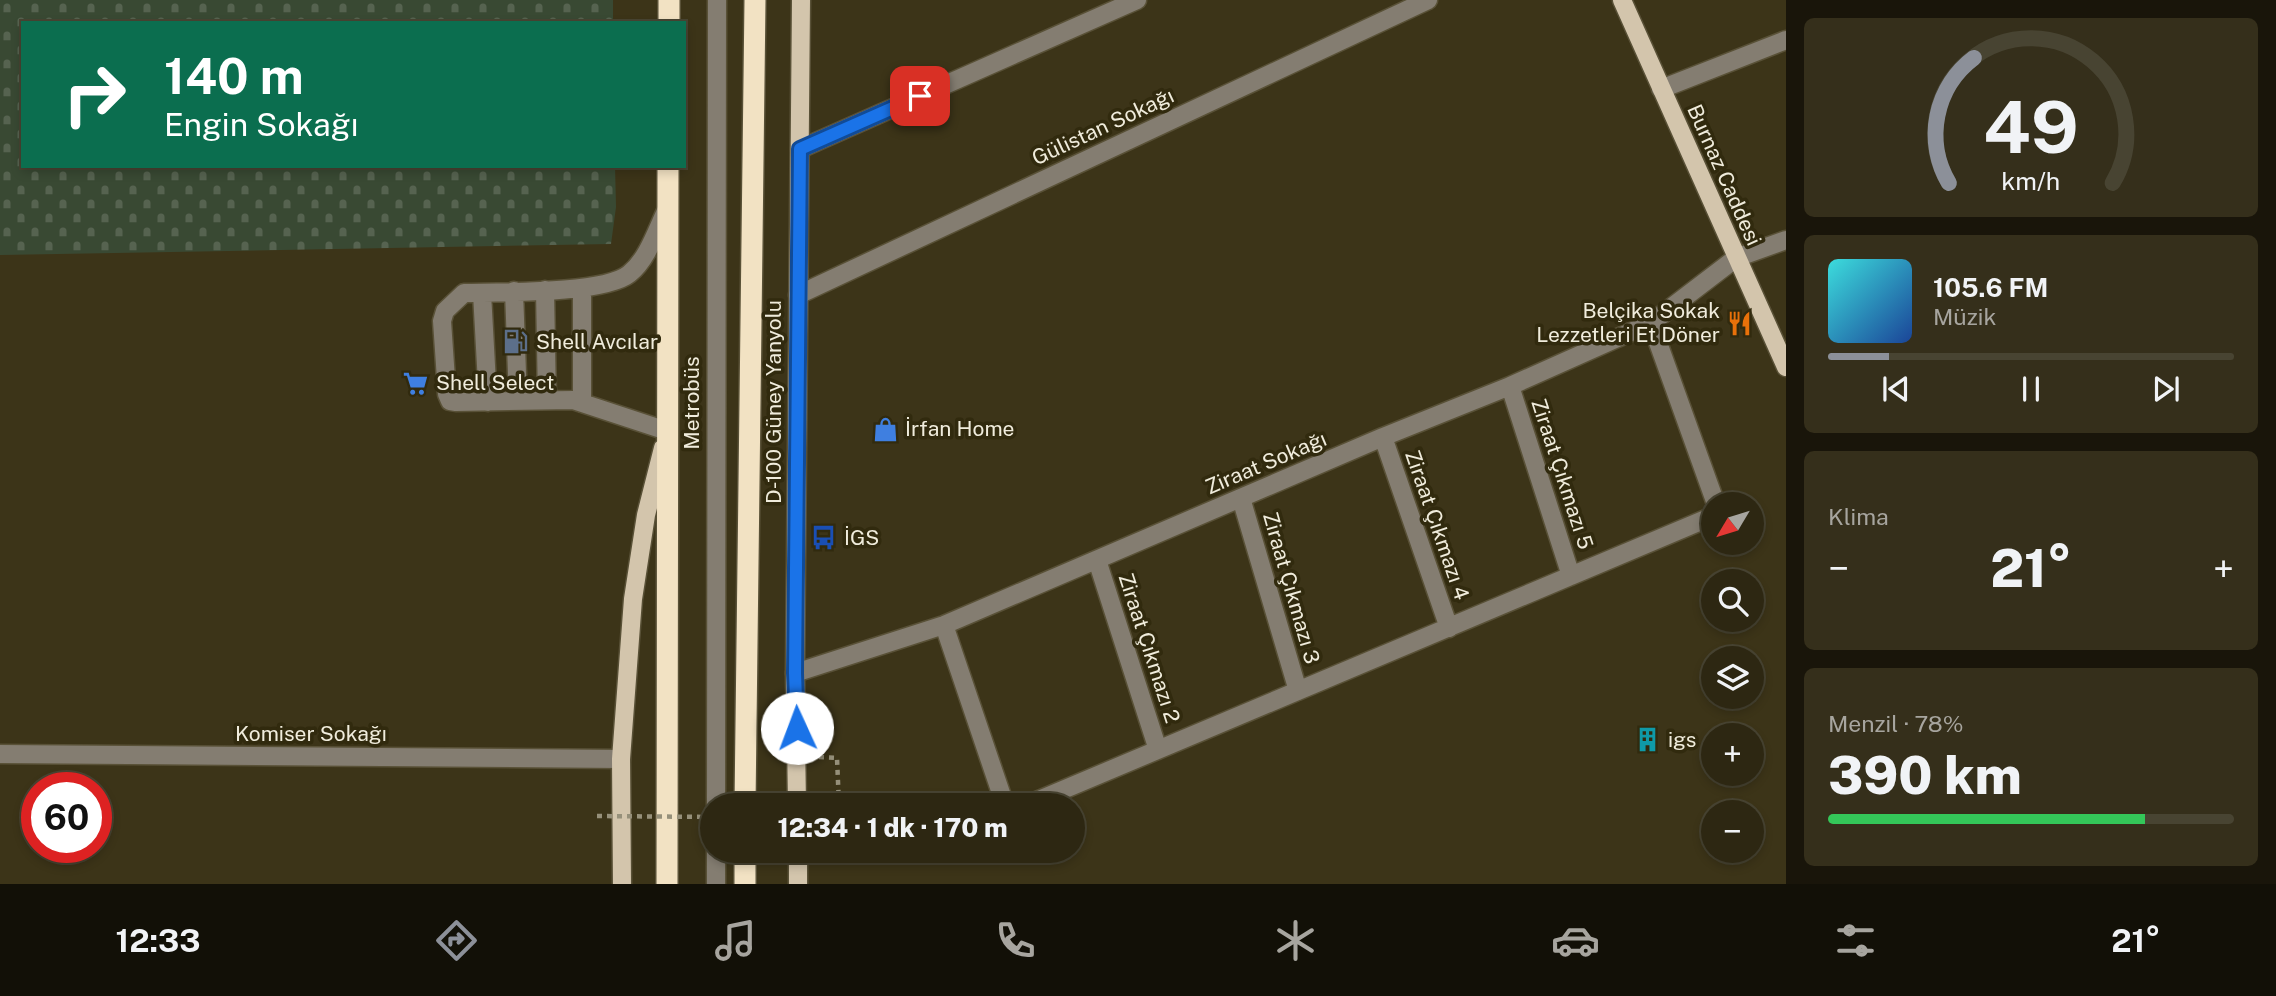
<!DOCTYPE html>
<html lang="tr">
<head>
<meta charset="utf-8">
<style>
  body { margin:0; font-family:"Public Sans",sans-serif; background:#352f1b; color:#f1f3f6; height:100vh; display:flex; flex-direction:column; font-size:26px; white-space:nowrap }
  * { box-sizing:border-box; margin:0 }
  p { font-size:23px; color:#a7a59f }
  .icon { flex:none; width:38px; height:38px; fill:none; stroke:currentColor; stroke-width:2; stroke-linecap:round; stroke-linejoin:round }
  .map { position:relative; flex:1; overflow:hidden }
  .side { display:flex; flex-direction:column; gap:18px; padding:18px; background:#19150a; width:490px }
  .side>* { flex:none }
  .guide { position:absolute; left:21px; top:21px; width:665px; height:147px; border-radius:0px; box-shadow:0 4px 10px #0003,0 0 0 2px #484432; background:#0b6e4f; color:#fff; overflow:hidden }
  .needle { width:46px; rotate:232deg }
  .tools { position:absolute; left:1701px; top:492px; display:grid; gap:14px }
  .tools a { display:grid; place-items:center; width:63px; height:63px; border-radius:50%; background:#2d2712; box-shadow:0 4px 10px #0003,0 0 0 2px #484432; font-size:35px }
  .speed { position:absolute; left:21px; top:772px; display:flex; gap:14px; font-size:35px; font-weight:700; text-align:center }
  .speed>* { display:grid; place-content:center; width:91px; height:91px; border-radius:50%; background:#2d2712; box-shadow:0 4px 10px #0003,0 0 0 2px #484432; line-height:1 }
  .speed .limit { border:10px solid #d22; background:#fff; color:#111 }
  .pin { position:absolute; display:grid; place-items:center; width:60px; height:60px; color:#fff; margin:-30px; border-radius:14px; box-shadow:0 4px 10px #0006 }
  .me { position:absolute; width:77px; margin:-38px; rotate:358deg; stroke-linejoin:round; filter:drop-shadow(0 0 5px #0008) }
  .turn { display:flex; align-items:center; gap:24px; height:147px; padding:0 28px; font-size:32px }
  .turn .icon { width:91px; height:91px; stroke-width:2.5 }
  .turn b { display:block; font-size:49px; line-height:60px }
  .big { font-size:52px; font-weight:800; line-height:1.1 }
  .side .widget { flex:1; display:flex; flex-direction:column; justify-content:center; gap:10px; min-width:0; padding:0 24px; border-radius:10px; background:#352f1b }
  .side .dial { align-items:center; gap:0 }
  .dial svg { height:182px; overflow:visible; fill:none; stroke:#484432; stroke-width:7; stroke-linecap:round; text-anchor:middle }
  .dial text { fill:#f1f3f6; stroke:none }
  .song { display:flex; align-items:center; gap:21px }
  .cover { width:84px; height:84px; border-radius:10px; background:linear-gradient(135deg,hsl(180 70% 55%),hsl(220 70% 35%)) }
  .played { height:7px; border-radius:4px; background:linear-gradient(90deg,#8c9099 15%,#484432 15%) }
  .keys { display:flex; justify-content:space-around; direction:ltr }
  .heat { display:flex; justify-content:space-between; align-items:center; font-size:38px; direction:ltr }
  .charge { height:10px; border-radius:5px; background:linear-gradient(90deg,#34c759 78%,#484432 0) }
  .trip { position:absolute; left:700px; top:793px; width:385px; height:70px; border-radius:35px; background:#2d2712; box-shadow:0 4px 10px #0003,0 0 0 2px #484432; font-weight:800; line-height:70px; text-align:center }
  .menu { display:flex; height:112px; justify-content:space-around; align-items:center; background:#121007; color:#a7a59f }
  .menu .icon { width:49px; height:49px }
  .menu .active { color:#8c9099 }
  .menu b { font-size:32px; color:#f1f3f6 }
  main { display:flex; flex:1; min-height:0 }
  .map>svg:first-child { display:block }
</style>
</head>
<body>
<main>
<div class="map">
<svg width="1786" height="884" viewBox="0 0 1786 884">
  <defs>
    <pattern id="cemetery-stones" width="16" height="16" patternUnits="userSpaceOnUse" patternTransform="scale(1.75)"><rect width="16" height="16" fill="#394933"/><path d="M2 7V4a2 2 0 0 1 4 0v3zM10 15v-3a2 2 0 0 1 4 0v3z" fill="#566350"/></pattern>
  </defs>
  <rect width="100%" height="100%" fill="#3c3418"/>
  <path fill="url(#cemetery-stones)" d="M 0,0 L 613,0 L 613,23 L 23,23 L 23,166 L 615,166 L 616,207 L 611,244 L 0,255 Z"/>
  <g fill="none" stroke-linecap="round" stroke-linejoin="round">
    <defs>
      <path id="minor" d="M 1661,89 L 1786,40
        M 800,149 L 1137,0
        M 582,288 L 582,403
        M 545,290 L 547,400
        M 514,291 L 518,401
        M 482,293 L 488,402
        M 798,295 L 1428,0
        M 1651,323 L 1716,504
        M 1510,386 L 1571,576
        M 667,431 L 573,400 L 456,402 L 450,401 L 447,394 L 442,321 L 445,311 L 464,293 C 499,292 604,294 629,274 C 648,259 657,229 667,209
        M 1383,437 L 1449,628
        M 1241,498 L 1298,691
        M 1097,560 L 1158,750
        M 944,625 L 1005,805
        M 795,673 L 944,625 L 1383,437 L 1510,386 L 1651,323 L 1736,258 L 1786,240
        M 0,754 L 621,759
        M 716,805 L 717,0
        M 1027,805 L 1713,516
        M 716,850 L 716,884"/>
      <path id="major" d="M 1622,0 L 1786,367
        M 797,805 L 795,673 L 801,0
        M 798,850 L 798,884
        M 622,884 L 621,759 L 633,599 L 646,515 L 663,448"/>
      <path id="highway" d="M 669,23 L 669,0
        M 745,805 L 755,0
        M 667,884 L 668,166
        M 745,884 L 745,850"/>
    </defs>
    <use href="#minor" stroke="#595137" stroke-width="21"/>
    <use href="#major" stroke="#595137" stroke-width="21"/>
    <use href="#highway" stroke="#595137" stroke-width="24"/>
    <path stroke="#96907a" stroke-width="4.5" stroke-dasharray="5 5" stroke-linecap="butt" d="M 819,757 L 837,758 L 839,805"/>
    <use href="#minor" stroke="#847d71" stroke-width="18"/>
    <use href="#major" stroke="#d3c5ac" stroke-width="18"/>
    <use href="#highway" stroke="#f2e2c3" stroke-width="21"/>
    <path stroke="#96907a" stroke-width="4.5" stroke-dasharray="5 5" stroke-linecap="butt" d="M 597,816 L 712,817"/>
  </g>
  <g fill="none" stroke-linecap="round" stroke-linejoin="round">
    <defs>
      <path id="route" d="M 797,728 L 795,673 L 800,149 L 920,96"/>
    </defs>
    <use href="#route" stroke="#114b97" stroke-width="18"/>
    <use href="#route" stroke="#1a73e8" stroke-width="12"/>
  </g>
  <defs>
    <symbol id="restaurant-bare" viewBox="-9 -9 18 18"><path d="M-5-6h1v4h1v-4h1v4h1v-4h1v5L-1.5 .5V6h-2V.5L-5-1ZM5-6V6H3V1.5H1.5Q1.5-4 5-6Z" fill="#e8710a" stroke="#312a0e" stroke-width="2.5" paint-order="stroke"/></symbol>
    <symbol id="fuel-bare" viewBox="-9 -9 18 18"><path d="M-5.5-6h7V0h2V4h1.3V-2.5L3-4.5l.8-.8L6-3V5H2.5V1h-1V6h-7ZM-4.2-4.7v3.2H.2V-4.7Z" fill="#5c6f8a" stroke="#312a0e" stroke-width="2.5" paint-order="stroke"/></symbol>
    <symbol id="supermarket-bare" viewBox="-9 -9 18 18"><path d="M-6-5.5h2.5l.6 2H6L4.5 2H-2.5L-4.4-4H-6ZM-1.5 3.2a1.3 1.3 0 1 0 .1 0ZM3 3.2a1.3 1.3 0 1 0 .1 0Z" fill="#3f7fe0" stroke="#312a0e" stroke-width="2.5" paint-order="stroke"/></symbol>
    <symbol id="shop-bare" viewBox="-9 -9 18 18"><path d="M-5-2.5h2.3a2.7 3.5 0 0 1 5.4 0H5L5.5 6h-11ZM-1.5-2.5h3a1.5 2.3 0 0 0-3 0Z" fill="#3f7fe0" stroke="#312a0e" stroke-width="2.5" paint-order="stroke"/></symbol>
    <symbol id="bus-bare" viewBox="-9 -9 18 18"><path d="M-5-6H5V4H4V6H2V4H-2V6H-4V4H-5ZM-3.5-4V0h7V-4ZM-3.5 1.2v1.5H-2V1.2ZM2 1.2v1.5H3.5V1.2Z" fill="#1a4fb4" stroke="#312a0e" stroke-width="2.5" paint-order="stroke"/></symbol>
    <symbol id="building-bare" viewBox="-9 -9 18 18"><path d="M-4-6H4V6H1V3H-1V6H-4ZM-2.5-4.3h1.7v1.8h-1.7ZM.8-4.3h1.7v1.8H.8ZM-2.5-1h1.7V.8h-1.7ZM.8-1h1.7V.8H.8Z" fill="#0f9aa8" stroke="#312a0e" stroke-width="2.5" paint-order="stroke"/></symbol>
  </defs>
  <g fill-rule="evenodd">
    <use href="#restaurant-bare" x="1722" y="306" width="35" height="35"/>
    <use href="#fuel-bare" x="498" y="324" width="35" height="35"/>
    <use href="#supermarket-bare" x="398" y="366" width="35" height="35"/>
    <use href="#shop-bare" x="868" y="412" width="35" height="35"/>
    <use href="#bus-bare" x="806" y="520" width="35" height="35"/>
    <use href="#building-bare" x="1630" y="722" width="35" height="35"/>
  </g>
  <g text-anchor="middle" stroke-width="7" stroke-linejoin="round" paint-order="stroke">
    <g font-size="21" fill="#f0ecdc" stroke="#312a0e">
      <text transform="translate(1103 127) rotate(-25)" y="7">Gülistan Sokağı</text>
      <text transform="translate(1724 175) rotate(66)" y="7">Burnaz Caddesi</text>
      <text transform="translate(774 402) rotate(-90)" y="7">D-100 Güney Yanyolu</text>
      <text transform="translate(692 403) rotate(-90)" y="7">Metrobüs</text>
      <text transform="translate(1266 463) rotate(-23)" y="7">Ziraat Sokağı</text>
      <text transform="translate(1562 474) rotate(72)" y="7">Ziraat Çıkmazı 5</text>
      <text transform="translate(1437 525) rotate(71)" y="7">Ziraat Çıkmazı 4</text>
      <text transform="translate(1291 588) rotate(74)" y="7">Ziraat Çıkmazı 3</text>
      <text transform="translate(1149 648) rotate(72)" y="7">Ziraat Çıkmazı 2</text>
      <text x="311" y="741">Komiser Sokağı</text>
    </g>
    <g font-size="21" fill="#f0ecdc" stroke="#312a0e" text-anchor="start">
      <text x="1720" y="318" text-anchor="end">Belçika Sokak<tspan x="1720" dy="24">Lezzetleri Et Döner</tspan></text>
      <text x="536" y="349">Shell Avcılar</text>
      <text x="436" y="390">Shell Select</text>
      <text x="905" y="436">İrfan Home</text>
      <text x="844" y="545">İGS</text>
      <text x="1668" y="747">igs</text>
    </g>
  </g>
</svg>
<div class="tools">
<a><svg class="needle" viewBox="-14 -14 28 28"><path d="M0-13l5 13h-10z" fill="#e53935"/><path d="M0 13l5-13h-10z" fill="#a7a59f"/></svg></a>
<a><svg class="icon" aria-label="search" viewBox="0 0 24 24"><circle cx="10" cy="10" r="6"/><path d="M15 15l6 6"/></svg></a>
<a><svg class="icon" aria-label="layers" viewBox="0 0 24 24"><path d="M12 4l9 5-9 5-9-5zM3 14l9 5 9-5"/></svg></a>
<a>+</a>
<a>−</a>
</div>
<div class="speed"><div class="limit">60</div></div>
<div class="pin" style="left:920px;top:96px;background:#d93025"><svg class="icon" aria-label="arrive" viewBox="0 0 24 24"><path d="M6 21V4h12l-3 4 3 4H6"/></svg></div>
<svg class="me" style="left:797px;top:728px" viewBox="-20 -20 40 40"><circle r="19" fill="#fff"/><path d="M0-13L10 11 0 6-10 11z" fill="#1a73e8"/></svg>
<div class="trip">12:34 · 1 dk · 170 m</div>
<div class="guide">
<div class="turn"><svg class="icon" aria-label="right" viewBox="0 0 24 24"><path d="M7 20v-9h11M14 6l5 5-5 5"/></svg><div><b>140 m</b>Engin Sokağı</div></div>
</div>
</div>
<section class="side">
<div class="widget dial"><svg viewBox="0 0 100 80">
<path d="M14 69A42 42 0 1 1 86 69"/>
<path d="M14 69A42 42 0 0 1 25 14" stroke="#8c9099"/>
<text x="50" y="56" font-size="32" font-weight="700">49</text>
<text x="50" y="72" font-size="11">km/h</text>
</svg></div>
<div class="widget">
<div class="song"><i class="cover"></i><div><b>105.6 FM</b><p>Müzik</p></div></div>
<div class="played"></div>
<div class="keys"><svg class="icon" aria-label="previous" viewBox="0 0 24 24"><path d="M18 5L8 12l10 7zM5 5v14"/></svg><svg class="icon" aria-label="pause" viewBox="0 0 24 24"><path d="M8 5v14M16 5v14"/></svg><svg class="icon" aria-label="next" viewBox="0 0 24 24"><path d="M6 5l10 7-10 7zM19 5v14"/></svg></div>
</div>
<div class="widget"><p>Klima</p>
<div class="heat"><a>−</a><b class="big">21°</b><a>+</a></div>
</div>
<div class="widget"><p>Menzil · 78%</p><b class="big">390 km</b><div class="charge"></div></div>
</section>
</main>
<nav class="menu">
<b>12:33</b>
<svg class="icon active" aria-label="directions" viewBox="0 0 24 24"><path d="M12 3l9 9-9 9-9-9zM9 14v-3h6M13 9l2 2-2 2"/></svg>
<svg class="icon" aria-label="music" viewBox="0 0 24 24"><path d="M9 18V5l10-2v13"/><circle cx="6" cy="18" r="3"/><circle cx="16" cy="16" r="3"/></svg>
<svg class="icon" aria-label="phone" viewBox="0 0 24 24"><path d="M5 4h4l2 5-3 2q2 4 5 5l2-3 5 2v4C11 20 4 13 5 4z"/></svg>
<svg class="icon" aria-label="climate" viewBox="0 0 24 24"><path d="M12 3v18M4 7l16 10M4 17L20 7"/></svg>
<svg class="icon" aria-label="car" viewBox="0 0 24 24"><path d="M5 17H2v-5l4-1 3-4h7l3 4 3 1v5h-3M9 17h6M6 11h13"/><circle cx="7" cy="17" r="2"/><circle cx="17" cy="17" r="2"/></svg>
<svg class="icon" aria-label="filters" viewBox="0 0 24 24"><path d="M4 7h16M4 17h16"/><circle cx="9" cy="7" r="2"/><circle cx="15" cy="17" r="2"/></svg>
<b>21°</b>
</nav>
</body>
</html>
